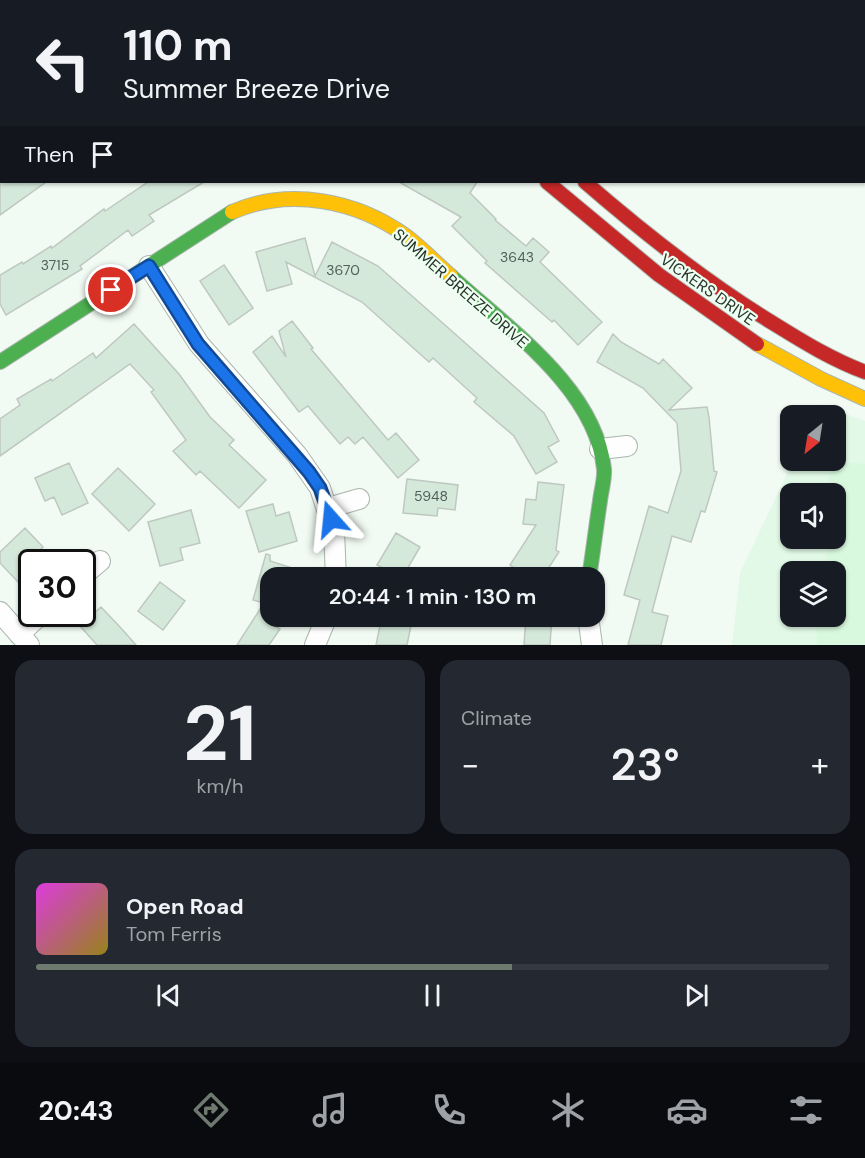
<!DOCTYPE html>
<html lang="en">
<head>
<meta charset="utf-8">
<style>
  body { margin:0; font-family:"DM Sans",sans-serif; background:#242831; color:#f1f3f6; height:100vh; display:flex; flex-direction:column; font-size:22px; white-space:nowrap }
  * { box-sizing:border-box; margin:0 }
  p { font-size:20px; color:#9ea1a6 }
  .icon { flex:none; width:33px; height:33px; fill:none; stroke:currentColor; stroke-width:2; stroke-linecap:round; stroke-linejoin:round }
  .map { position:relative; height:645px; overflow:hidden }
  .details { display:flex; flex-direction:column; gap:15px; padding:15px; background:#0d0f14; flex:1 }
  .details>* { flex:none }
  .hud { position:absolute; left:0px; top:0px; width:866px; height:183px; box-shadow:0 2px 4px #0004; background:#171b24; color:#f1f3f6; overflow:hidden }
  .needle { width:39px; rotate:210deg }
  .tools { position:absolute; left:780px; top:405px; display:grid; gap:12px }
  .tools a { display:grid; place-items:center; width:66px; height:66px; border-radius:12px; background:#171b24; box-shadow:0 2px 4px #0004; font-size:30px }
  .speed { position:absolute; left:18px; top:549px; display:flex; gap:12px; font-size:30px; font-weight:700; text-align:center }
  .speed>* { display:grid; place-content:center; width:78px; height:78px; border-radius:50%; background:#171b24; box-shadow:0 2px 4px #0004; line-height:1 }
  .speed .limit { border:3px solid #111; border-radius:9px; background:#fff; color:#111 }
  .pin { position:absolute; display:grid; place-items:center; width:51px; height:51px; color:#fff; margin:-26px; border:3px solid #fff; border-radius:50%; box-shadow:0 2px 6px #0007 }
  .me { position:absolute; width:66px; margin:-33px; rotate:342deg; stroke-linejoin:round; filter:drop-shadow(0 0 4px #0008) }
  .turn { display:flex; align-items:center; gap:21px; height:126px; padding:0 24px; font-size:27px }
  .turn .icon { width:78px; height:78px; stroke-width:2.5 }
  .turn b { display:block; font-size:42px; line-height:51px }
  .then { display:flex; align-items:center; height:57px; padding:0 24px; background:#0003; gap:12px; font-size:22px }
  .big { font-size:45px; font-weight:600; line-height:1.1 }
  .details .tile { flex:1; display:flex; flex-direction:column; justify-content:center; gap:9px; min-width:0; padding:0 21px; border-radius:18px; background:#242831 }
  .details .dial { align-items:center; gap:0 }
  .dial b { font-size:78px; line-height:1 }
  .song { display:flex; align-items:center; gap:18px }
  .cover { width:72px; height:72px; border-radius:9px; background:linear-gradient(135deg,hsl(300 70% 55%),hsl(50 70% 35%)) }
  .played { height:6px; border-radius:3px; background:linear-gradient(90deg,#6e7970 60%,#363941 60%) }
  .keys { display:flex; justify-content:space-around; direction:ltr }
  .heat { display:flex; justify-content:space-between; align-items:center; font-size:33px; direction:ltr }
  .details .tiles { flex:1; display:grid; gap:15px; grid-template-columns:1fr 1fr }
  .tile:last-child { grid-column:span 2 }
  .trip { position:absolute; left:260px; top:567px; width:345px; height:60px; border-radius:18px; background:#171b24; box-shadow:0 2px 4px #0004; font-weight:600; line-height:60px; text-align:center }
  .tab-bar { display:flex; height:96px; justify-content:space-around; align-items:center; background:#090b0e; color:#9ea1a6 }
  .tab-bar .icon { width:42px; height:42px }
  .tab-bar .current { color:#6e7970 }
  .tab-bar b { font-size:27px; color:#f1f3f6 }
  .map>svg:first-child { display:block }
</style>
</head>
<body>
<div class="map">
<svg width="865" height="645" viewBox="0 0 865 645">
  <rect width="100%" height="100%" fill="#f1fbf3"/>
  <path fill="#e1f9e6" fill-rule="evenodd" d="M 820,404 L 865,421 L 865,645 L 732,645 L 740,573 L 793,461 L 836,460 L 836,416 L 815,415 ZM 790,494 L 836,494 L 836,538 L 790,538 ZM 790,572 L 836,572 L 836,616 L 790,616 Z"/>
  <path fill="#d9f9df" d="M 844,462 L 865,464 L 865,645 L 818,645 L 814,618 L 836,616 L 836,572 L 826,571 L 827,539 L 836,538 L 836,494 L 829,493 L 829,474 Z"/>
  <path fill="#d5e9da" stroke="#bec8c0" stroke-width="1.5" d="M 0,182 L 46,182 L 0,215 Z
    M 148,182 L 204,182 L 149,215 L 154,221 L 132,236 L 128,230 L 80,266 L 82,269 L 6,315 L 0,304 L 0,275 L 22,262 L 23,264 L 51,246 L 52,248 L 104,209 L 105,211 Z
    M 399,182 L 477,182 L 470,193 L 496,219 L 495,220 L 526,246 L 533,238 L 549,252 L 540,262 L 602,322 L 578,345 L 554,320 L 552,322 L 485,263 L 487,261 L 452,226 L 461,217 Z
    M 305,238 L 315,276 L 332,242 L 378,266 L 454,333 L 544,413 L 559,441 L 548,447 L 557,462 L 536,474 L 514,436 L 474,402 L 477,398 L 433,358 L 429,362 L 362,302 L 286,262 L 292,284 L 267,291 L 256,252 Z
    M 224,265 L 253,308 L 229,325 L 200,281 Z
    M 292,321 L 313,348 L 311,349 L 388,440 L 396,433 L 419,460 L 398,478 L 363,437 L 355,444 L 348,437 L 340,444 L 308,406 L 299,412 L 253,352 L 272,336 L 286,357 L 279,331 Z
    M 134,324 L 179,374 L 210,417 L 234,440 L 229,445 L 266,480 L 239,508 L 200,471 L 196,475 L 173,451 L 186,440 L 151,392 L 154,390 L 130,364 L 0,456 L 0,419 L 20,405 L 17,399 L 51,379 L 52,381 L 93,353 L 96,358 Z
    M 613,334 L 621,342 L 659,364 L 663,359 L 692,388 L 669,410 L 707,407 L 709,417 L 714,471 L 717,472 L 705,512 L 701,511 L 691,542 L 672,536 L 652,612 L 668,616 L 661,645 L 628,645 L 640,600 L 624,595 L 649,506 L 668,513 L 681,471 L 677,423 L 643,388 L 597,362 Z
    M 69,463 L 88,503 L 62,515 L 54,497 L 45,501 L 35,478 Z
    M 118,468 L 155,504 L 129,531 L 92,494 Z
    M 407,479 L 458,485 L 455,510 L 438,508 L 437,516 L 403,513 Z
    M 538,482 L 564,485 L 556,550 L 559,552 L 542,578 L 529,578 L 510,565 L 536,525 L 523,524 L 526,499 L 536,500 Z
    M 273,504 L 276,516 L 289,512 L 297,541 L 259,552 L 246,511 Z
    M 191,510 L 200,543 L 180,548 L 183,560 L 160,566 L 148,522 Z
    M 25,528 L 43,547 L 32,558 L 32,574 L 20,584 L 0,563 L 0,552 Z
    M 396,533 L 420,547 L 402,578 L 377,565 Z
    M 266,554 L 270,555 L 270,561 L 311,574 L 310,578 L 270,578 L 270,623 L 280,629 L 269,645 L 237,645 L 264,603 L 253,600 Z
    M 160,582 L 185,601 L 163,630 L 138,611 Z
    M 101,607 L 120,627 L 136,645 L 97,645 L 80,626 Z
    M 382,616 L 413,616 L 407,645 L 376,645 Z
    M 526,616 L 552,616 L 550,645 L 524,645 Z"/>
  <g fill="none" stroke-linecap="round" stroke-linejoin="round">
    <defs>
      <path id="street" d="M 0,119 L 2,118
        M 149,266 L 199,344 L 297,455 L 320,488 L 334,531 L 336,578
        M 600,449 L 627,446
        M 328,508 L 359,499
        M 82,576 L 100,561
        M 0,612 L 29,645
        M 588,616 L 592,645
        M 19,634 L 41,614
        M 315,645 L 327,616"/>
      <path id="fast" d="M 451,276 C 506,327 596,388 604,469 C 605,479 601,491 600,501 C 596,527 593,552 589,578
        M 0,362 L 232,212"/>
      <path id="slow" d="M 232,212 C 289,187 356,200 406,236 C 422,248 436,263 451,276
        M 757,344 L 821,379 L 865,399"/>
      <path id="jam" d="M 270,0 L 273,2
        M 333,0 L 336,2
        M 547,182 L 659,275 L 757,344
        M 585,182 C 645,234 708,284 776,325 C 805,343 833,360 865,372"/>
    </defs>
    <use href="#street" stroke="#abb5ad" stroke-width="22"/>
    <use href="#fast" stroke="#abb5ad" stroke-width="16"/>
    <use href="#slow" stroke="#abb5ad" stroke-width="16"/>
    <use href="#jam" stroke="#abb5ad" stroke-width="16"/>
    <use href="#street" stroke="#fdfefd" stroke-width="20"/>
    <use href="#fast" stroke="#4caf50" stroke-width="14"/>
    <use href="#slow" stroke="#ffc107" stroke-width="14"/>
    <use href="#jam" stroke="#c62828" stroke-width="14"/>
  </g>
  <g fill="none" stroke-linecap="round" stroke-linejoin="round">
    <defs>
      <path id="route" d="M 111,290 L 149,266 L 198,344 L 309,472 L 320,488 L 331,519"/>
    </defs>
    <use href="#route" stroke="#114b97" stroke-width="15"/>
    <use href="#route" stroke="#1a73e8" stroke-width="10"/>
  </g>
  <g text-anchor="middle" stroke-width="4.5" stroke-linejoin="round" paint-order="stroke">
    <g font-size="14" fill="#526056">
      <text x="517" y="262">3643</text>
      <text x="55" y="270">3715</text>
      <text x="343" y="275">3670</text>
      <text x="431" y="501">5948</text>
    </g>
    <g font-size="16" fill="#27332a" stroke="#edfff0">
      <text transform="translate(461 288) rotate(41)" y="6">SUMMER BREEZE DRIVE</text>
      <text transform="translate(708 289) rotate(35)" y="6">VICKERS DRIVE</text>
    </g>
  </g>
</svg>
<div class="tools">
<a><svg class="needle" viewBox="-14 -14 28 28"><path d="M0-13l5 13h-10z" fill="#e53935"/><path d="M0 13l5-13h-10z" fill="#9ea1a6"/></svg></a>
<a><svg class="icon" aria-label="sound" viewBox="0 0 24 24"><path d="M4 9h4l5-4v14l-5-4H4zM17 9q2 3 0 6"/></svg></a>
<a><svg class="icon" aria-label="layers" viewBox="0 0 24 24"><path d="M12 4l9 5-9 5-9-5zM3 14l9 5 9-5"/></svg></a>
</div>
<div class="speed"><div class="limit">30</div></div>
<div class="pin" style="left:111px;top:290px;background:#d93025"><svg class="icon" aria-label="arrive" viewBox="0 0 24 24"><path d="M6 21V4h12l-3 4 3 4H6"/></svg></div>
<svg class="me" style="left:331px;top:519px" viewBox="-20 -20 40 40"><path d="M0-17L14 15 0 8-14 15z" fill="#1a73e8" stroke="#fff" stroke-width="4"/></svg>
<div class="trip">20:44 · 1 min · 130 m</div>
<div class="hud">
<div class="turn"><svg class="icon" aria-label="left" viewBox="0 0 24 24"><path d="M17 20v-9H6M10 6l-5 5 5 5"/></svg><div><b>110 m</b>Summer Breeze Drive</div></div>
<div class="then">Then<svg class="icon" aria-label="arrive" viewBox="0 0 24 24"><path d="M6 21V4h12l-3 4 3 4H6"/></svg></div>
</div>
</div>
<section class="details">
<div class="tiles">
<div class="tile dial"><b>21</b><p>km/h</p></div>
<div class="tile"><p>Climate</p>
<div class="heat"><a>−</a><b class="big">23°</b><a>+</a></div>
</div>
<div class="tile">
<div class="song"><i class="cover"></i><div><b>Open Road</b><p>Tom Ferris</p></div></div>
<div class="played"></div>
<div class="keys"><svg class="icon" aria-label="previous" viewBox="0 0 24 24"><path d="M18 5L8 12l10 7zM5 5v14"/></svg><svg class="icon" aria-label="pause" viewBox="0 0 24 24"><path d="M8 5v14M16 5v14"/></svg><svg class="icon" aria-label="next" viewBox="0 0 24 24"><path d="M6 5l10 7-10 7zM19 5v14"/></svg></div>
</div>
</div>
</section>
<nav class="tab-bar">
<b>20:43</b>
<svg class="icon current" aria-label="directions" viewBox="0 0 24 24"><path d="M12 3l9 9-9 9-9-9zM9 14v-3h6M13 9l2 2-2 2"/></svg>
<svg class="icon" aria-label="music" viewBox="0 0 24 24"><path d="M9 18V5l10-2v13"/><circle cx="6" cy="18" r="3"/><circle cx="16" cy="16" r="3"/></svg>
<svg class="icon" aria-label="phone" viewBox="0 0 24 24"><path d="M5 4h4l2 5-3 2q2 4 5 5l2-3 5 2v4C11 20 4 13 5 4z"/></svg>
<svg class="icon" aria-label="climate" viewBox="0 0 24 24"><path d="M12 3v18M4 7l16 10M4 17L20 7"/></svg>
<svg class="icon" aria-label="car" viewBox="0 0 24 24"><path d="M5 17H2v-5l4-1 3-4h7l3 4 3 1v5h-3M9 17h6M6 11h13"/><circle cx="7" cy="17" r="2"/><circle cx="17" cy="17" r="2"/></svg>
<svg class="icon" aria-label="filters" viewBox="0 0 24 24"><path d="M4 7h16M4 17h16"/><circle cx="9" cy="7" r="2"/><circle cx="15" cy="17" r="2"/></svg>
</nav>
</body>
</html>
